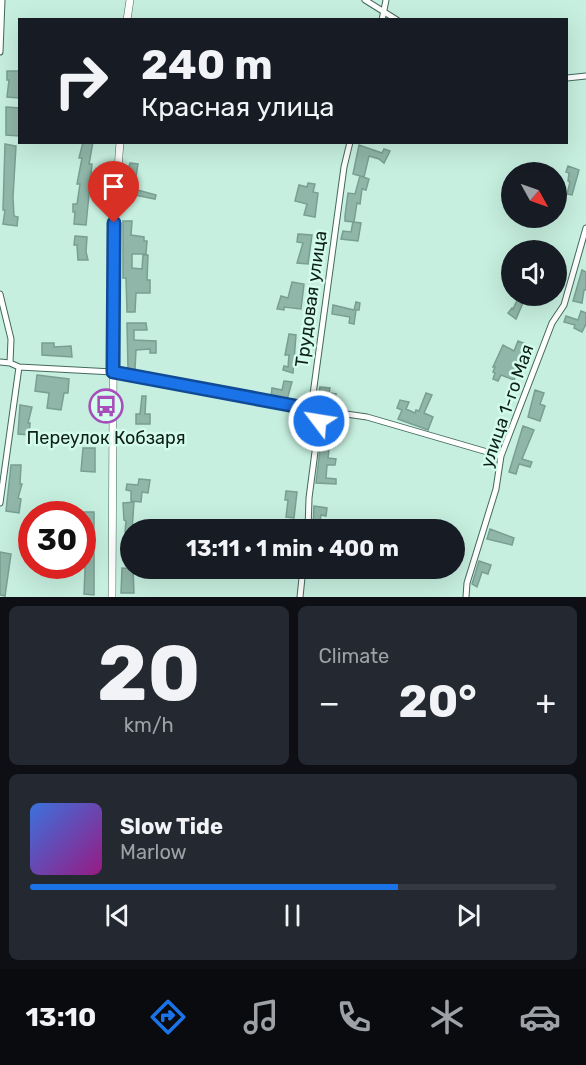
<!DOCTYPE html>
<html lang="en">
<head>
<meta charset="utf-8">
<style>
  body { margin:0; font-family:Rubik,sans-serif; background:#242831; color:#f1f3f6; height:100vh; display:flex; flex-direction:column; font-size:22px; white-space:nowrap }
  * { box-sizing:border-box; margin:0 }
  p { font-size:20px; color:#9ea1a6 }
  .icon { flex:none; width:33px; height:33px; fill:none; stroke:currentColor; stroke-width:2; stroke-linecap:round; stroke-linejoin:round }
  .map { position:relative; height:597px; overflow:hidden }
  .panel { display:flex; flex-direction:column; gap:9px; padding:9px; background:#0d0f14; flex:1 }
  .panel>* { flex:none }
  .guide { position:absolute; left:18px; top:18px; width:550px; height:126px; border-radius:0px; box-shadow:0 6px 24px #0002; background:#171b24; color:#f1f3f6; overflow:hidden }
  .needle { width:39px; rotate:130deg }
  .fabs { position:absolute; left:501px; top:162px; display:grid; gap:12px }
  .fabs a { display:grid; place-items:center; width:66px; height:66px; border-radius:50%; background:#171b24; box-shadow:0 6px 24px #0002; font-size:30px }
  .speed { position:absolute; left:18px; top:501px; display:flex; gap:12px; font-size:30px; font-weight:700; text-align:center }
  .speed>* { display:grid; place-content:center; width:78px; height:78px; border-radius:50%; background:#171b24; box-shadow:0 6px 24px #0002; line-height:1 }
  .speed .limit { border:9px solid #d22; background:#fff; color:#111 }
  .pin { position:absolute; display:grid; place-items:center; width:51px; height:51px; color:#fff; margin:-62px -26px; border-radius:50% 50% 50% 0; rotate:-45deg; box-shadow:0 0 6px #0007 }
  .pin .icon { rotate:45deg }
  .me { position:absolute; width:66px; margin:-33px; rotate:301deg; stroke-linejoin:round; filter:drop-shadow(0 0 4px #0008) }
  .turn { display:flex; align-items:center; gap:21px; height:126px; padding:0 24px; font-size:27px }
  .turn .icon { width:78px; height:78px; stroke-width:2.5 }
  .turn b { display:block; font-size:42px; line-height:51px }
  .big { font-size:45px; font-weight:700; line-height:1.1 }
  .panel .widget { flex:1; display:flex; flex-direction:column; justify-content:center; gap:9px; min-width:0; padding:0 21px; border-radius:9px; background:#242831 }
  .panel .dial { align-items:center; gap:0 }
  .dial b { font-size:78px; line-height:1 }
  .song { display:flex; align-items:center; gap:18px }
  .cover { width:72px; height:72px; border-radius:9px; background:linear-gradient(135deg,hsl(220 70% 55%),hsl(310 70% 35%)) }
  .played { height:6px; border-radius:3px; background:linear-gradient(90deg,#1a73e8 70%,#363941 70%) }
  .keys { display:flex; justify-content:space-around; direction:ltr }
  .heat { display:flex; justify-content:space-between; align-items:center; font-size:33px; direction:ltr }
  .panel .tiles { flex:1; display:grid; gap:9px; grid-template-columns:1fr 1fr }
  .widget:last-child { grid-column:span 2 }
  .trip { position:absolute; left:120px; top:519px; width:345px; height:60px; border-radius:30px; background:#171b24; box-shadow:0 6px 24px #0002; font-weight:700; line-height:60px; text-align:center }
  .tab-bar { display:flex; height:96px; justify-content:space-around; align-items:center; background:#090b0e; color:#9ea1a6 }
  .tab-bar .icon { width:42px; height:42px }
  .tab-bar .selected { color:#1a73e8 }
  .tab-bar b { font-size:27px; color:#f1f3f6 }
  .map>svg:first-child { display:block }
</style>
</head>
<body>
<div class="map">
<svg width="586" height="597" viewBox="0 0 586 597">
  <rect width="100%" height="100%" fill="#c6efdf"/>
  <path fill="#8fb6a8" stroke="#789f91" stroke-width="1.5" d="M 7,71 L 19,71 L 19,98 L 7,97 L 9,80 L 7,80 Z
    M 6,107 L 20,108 L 19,136 L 6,135 Z
    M 83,142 L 93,142 L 89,164 L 92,164 L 86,225 L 74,224 L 75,212 L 73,212 L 73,204 L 77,204 L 80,184 L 77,184 L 82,158 L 79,158 Z
    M 5,144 L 16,146 L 13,197 L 14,216 L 18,217 L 17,226 L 3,224 L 5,210 L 3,210 Z
    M 359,145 L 382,153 L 384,149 L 390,151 L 384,163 L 379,159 L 369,156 L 364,177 L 353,174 Z
    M 130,163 L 138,164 L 134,189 L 156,195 L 155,199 L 125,193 L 131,170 L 128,169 Z
    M 568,166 L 579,170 L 572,195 L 567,194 L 570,182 L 568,181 L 569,173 L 566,172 Z
    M 360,176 L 369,179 L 366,190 L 362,189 L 360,204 L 357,203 L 354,222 L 361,223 L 358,241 L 341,239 L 343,231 L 351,232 L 353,222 L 345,221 L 345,216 L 348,193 L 355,194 Z
    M 308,183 L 315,184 L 313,192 L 318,193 L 315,217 L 304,215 L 307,204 L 295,201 L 299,185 L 307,187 Z
    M 123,221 L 132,221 L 131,235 L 144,237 L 144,241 L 147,241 L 146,254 L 132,254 L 132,268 L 142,269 L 143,255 L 148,255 L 147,280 L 150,280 L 150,293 L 136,293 L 135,312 L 127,312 L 126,278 L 123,278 Z
    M 298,234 L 312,235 L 308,264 L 297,263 L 303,243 L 297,242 Z
    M 75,236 L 87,237 L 86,252 L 88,260 L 78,260 L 77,245 L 74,245 Z
    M 582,270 L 586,272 L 586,290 L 584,290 L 582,303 L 573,301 Z
    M 292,282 L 304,284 L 301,309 L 284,307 L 284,310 L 277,309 L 281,296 L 288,298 Z
    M 519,296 L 526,296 L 516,319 L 508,313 L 512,308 L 513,309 Z
    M 356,302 L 360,303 L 359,310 L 356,310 L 354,324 L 349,323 L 350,317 L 332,314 L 333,305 L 354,310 Z
    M 581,311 L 586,313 L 586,324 L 582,332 L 574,328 L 575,325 L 564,322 L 566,316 L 578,320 Z
    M 127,323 L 146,323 L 147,330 L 134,330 L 134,340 L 156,341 L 156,353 L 150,353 L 150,349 L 136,350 L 135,369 L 128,370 Z
    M 289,334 L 296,335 L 293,373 L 283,370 L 284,366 L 288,367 L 289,355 L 285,355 Z
    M 518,341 L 528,345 L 516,373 L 517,373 L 514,380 L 501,375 L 498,381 L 493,379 L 495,373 L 493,372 L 495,367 L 493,367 L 503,345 L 514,351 Z
    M 42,343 L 54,343 L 54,347 L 71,346 L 72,357 L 42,355 Z
    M 37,375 L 69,379 L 68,393 L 64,393 L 61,410 L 47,408 L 49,393 L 35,391 Z
    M 284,381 L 292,382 L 287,400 L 271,397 L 272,388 L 282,390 Z
    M 320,387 L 330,388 L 329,393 L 336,394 L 334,407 L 321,406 L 323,392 L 319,392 Z
    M 535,390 L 544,393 L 540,404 L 545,406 L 540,421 L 528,417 Z
    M 426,393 L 432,395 L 424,413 L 433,417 L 428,430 L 398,419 L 402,410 L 397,408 L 400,400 L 409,402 L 406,409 L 415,413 L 416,410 L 419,411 Z
    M 142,396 L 146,396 L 145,414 L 150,414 L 150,424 L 136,424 L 136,414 L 140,414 Z
    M 20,405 L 32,407 L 28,423 L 30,423 L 29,435 L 18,434 Z
    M 523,426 L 534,430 L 522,459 L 532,462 L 530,467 L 519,464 L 516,474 L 509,472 Z
    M 83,448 L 95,448 L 95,472 L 81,471 Z
    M 320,449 L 329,450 L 328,458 L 336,459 L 335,465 L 327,465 L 326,478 L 336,479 L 336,484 L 316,483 Z
    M 11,465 L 21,465 L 20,484 L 22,484 L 18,498 L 21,499 L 19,513 L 6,511 Z
    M 139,479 L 150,480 L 148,493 L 142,492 L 141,502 L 131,501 L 131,491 L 126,490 L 127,484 L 138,485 Z
    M 286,491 L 297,492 L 294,518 L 286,517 L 288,500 L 285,500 Z
    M 134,502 L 132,530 L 130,532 L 125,532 L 126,521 L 124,520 L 123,503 Z
    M 314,506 L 327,508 L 326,516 L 321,515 L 319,529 L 313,528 Z
    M 82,512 L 94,512 L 94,595 L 84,594 L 85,570 L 85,545 L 82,545 Z
    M 490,529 L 514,538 L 512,545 L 487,539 Z
    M 0,552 L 11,554 L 5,596 L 0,595 Z
    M 479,561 L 491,565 L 488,574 L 482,572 L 477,587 L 472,584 Z
    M 122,568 L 133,569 L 134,593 L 121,593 Z"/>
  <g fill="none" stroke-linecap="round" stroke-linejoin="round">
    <defs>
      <path id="street" d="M 365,0 L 397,20
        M 382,20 L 386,0
        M 0,52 L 2,0
        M 567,78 L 586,76
        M 0,294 L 11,339 L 10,363
        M 0,362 L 10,363 L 19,367 L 113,372 L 311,409 L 367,417 L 501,456
        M 0,503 L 19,367
        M 308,530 L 309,498 L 319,421 L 311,409 L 344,167 L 350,142
        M 300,597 L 303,568
        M 466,597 L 467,583 L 496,489 L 501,456 L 552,323 L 564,305 L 586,228"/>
      <path id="secondary" d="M 127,20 L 130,0
        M 112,597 L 114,223 L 120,142"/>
    </defs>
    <use href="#street" stroke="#44695c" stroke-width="7"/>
    <use href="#secondary" stroke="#44695c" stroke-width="8"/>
    <use href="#street" stroke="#fff" stroke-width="5"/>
    <use href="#secondary" stroke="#fff" stroke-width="7"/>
  </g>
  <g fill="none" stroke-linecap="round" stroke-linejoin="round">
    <defs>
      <path id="route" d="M 114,223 L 113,372 L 311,409 L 319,421"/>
    </defs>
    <use href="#route" stroke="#114b97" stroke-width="15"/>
    <use href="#route" stroke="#1a73e8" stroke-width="10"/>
  </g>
  <defs>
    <symbol id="bus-ring" viewBox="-11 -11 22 22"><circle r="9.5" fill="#d3fced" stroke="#a84eba" stroke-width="1.5"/><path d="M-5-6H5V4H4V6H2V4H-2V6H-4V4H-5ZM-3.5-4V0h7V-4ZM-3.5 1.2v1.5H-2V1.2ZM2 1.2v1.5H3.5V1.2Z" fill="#a84eba"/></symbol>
  </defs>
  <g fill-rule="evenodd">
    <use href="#bus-ring" x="87" y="387" width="38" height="38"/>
  </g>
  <g text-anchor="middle" stroke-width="5" stroke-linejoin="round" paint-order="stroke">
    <g font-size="18" fill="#0f1f19" stroke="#d3fced">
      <text transform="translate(311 299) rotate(-82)" y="6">Трудовая улица</text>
      <text transform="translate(507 406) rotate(-71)" y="6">улица 1-го Мая</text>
    </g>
    <g font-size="18" fill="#0f1f19" stroke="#d3fced">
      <text x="106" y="444">Переулок Кобзаря</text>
    </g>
  </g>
</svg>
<div class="fabs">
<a><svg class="needle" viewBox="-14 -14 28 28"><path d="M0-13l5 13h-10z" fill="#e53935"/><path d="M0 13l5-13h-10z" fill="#9ea1a6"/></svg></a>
<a><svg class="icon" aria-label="sound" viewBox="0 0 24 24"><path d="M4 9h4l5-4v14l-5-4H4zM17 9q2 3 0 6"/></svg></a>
</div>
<div class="speed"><div class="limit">30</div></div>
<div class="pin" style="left:114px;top:223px;background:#d93025"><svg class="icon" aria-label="arrive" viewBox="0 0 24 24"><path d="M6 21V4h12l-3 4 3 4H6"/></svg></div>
<svg class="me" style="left:319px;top:421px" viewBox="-20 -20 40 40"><circle r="17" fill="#1a73e8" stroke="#fff" stroke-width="3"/><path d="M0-11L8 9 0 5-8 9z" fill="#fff"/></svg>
<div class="trip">13:11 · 1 min · 400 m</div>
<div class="guide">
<div class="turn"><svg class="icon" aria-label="right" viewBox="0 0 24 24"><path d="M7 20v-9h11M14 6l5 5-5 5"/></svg><div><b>240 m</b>Красная улица</div></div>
</div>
</div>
<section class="panel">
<div class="tiles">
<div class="widget dial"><b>20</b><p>km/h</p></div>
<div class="widget"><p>Climate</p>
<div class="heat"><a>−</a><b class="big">20°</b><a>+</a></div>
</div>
<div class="widget">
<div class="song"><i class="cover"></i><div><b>Slow Tide</b><p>Marlow</p></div></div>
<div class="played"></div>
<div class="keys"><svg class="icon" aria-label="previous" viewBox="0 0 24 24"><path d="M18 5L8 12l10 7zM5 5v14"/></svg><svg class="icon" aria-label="pause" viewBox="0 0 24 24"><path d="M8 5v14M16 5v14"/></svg><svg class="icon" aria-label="next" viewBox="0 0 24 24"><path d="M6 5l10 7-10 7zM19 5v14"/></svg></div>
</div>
</div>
</section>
<nav class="tab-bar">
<b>13:10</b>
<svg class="icon selected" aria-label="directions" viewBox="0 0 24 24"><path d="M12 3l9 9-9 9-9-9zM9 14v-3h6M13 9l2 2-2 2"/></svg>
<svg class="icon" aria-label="music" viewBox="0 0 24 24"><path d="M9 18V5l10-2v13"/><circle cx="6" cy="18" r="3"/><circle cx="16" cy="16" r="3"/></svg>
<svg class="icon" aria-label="phone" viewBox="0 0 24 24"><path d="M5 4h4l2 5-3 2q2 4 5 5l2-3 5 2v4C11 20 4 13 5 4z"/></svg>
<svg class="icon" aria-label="climate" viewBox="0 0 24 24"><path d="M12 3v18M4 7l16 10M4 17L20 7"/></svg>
<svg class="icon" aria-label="car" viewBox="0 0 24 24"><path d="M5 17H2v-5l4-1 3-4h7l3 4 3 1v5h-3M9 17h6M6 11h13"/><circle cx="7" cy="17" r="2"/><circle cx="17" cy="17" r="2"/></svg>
</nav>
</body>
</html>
